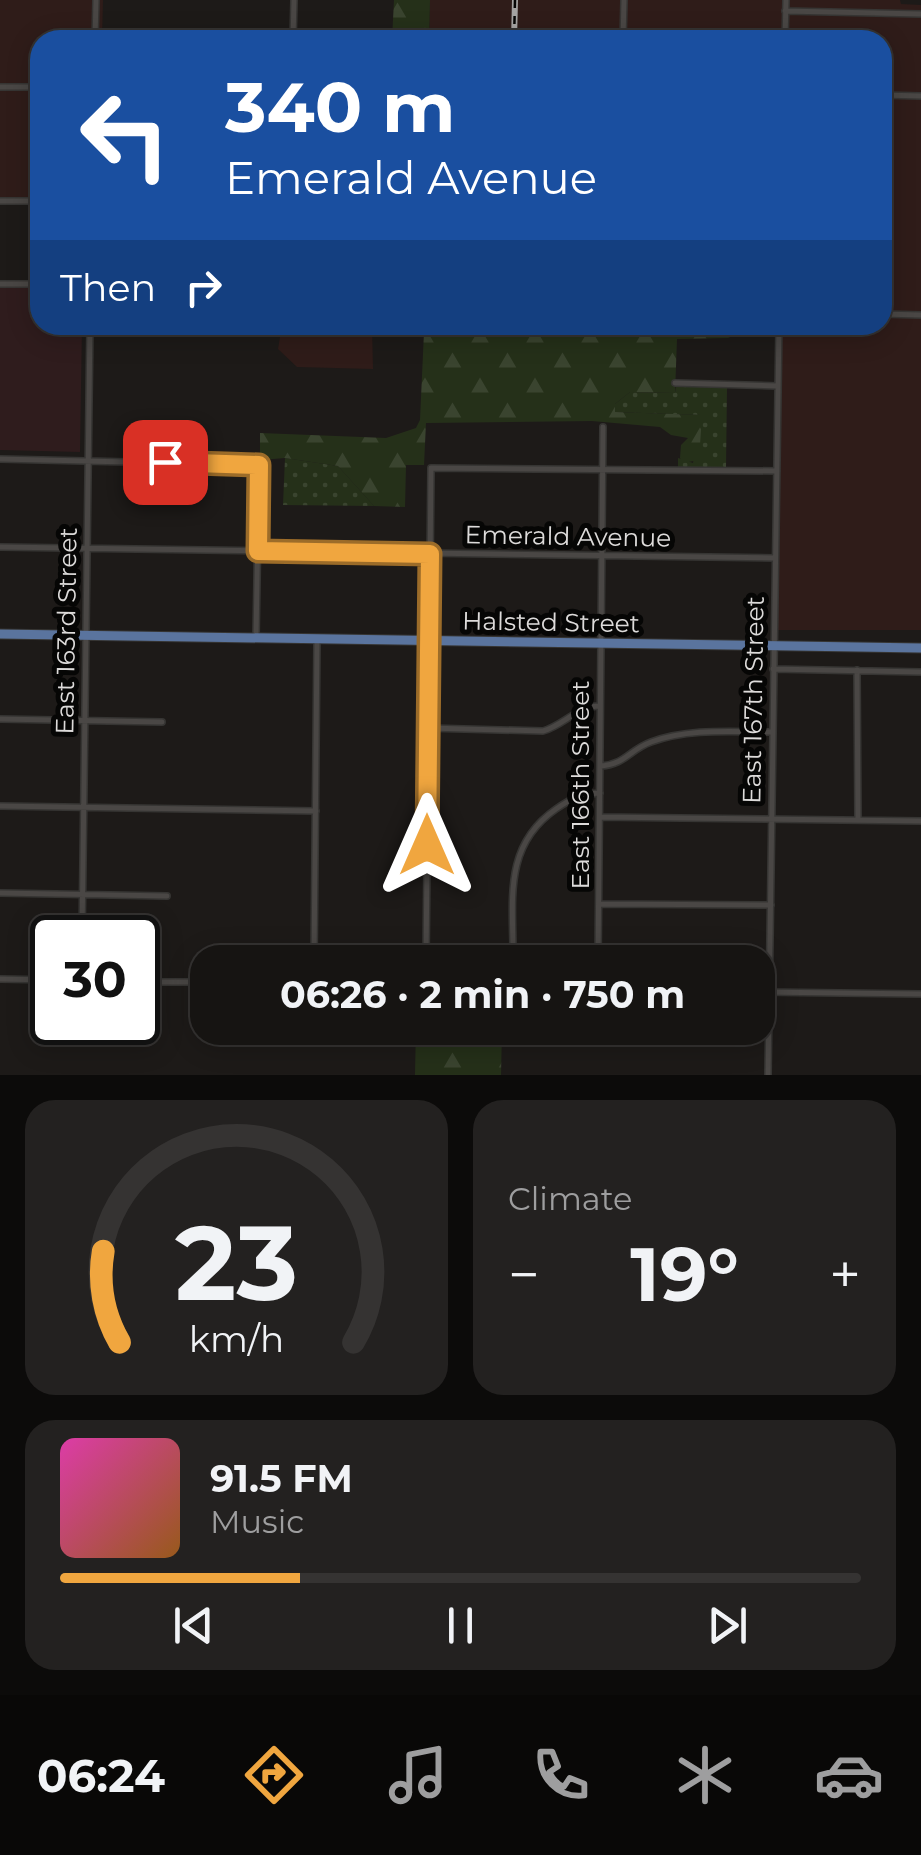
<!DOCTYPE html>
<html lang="en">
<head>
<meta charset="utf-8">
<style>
  body { margin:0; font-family:Montserrat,sans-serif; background:#232120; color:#f1f3f6; height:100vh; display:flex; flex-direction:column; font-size:38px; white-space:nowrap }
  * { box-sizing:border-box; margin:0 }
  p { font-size:32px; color:#9e9e9f }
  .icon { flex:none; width:55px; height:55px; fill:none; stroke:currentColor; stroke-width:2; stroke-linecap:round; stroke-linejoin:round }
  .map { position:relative; height:1075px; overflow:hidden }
  .panel { display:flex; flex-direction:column; gap:25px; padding:25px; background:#0c0b0a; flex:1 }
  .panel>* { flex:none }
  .banner { position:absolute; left:30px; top:30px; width:862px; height:305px; border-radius:30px; box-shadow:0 5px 25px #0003,0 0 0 2px #353332; background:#1a4fa0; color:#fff; overflow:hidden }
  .speed { position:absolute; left:30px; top:915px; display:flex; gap:20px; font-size:50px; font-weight:700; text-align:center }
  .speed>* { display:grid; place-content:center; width:130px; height:130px; border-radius:50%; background:#161412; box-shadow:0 5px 25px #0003,0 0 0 2px #353332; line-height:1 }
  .speed .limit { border:5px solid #111; border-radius:15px; background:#fff; color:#111 }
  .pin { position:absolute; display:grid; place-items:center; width:85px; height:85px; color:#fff; margin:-42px; border-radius:20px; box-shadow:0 5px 15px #0006 }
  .me { position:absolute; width:110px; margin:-55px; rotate:0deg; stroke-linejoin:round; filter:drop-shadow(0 0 8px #0008) }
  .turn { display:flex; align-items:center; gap:35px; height:210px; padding:0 30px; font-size:45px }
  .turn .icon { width:130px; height:130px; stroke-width:2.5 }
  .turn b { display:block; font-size:70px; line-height:85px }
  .then { display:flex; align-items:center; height:95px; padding:0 30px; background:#0003; gap:20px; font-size:38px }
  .big { font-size:75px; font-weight:700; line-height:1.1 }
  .panel .tile { flex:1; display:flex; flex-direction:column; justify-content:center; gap:15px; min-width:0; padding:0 35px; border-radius:30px; background:#232120 }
  .panel .dial { align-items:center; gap:0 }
  .dial svg { height:260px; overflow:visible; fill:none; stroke:#353332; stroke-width:7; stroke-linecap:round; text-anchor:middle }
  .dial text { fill:#f1f3f6; stroke:none }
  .song { display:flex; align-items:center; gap:30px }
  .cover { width:120px; height:120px; border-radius:15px; background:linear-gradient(135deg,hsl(320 70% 55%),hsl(30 70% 35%)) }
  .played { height:10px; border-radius:5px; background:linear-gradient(90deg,#f0a63f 30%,#353332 30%) }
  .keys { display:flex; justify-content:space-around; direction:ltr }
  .heat { display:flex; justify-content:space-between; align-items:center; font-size:55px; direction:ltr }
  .panel .tiles { flex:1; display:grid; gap:25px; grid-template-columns:1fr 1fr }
  .tile:last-child { grid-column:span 2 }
  .trip { position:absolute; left:190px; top:945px; width:585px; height:100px; border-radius:30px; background:#161412; box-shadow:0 5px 25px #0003,0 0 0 2px #353332; font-weight:700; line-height:100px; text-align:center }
  .menu { display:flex; height:160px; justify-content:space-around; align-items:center; background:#090807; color:#9e9e9f }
  .menu .icon { width:70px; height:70px }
  .menu .selected { color:#f0a63f }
  .menu b { font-size:45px; color:#f1f3f6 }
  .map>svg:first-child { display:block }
</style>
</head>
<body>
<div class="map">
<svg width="921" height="1075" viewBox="0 0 921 1075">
  <defs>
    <pattern id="grass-dots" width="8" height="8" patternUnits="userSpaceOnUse" patternTransform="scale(2.5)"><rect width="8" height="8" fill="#253019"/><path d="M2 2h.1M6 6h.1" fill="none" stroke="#3a442f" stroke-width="1.8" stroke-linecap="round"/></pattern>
    <pattern id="forest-firs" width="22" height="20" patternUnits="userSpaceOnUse" patternTransform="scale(2.5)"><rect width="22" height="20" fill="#253019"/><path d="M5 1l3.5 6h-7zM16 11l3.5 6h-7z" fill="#3a442f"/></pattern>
  </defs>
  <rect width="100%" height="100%" fill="#1d1a18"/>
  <path fill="#2f1c19" d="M 0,0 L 287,0 L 103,0 L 102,40 L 40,40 L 40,202 L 0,201 Z
    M 430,0 L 900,0 L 901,4 L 921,5 L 921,630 L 774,630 L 779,325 L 882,325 L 882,40 L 429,40 Z
    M 282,325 L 372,325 L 373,369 L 297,367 L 278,349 Z"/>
  <path fill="#2f1c1d" d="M 0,287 L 40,288 L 40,325 L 82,325 L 80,452 L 0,450 Z"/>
  <path fill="url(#grass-dots)" d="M 676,386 L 727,388 L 726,467 L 678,467 L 678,458 L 693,463 L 701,415 L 614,412 L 615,404 L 630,392 L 675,393 Z
    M 285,458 L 338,466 L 374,506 L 283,505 Z"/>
  <path fill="url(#forest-firs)" d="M 394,0 L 430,0 L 429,40 L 392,40 Z
    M 419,325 L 742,325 L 741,332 L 728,338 L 677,339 L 675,393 L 630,392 L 615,404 L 615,412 L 702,415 L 699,460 L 683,463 L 680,458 L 681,445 L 688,438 L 671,435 L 660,427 L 592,421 L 426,423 L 424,465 L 406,465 L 405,507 L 374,506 L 338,466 L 285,458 L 260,460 L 260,433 L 386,438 L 416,428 L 420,420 L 424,332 Z
    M 416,1028 L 502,1028 L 501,1075 L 415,1075 Z"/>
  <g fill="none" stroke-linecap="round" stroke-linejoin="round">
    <defs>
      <path id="street" d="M 785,11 L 921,14
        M 95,40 L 96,0
        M 293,40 L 294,0
        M 623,40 L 624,0
        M 785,40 L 786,0
        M 0,87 L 40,87
        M 882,95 L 921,96
        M 0,201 L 40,201
        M 0,284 L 40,284
        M 882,314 L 921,315
        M 288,330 L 288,325
        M 675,383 L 778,386
        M 0,459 L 259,465 L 256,638
        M 0,547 L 775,558
        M 773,669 L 921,672
        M 857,670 L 858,820
        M 0,719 L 162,722
        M 428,728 L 543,731 C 564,725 577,706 600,706
        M 601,766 C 626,764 629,750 651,742 C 690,728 731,732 772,732
        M 0,806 L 316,811
        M 600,817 L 921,821
        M 0,893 L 167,896
        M 600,904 L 771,905
        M 82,938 L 90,325
        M 314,962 L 317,641
        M 426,962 L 431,468 L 777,471
        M 513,962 C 514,904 501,847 556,809 C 572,798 580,794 600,793
        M 598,962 L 603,427
        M 0,979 L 52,980
        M 138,982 L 208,982
        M 758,992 L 921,994
        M 768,1075 L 779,325"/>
      <path id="primary" d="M 0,634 L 921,648"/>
    </defs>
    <use href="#street" stroke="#363533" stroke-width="8"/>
    <use href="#primary" stroke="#363533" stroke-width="11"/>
    <use href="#street" stroke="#4a4745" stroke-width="5"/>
    <use href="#primary" stroke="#5a749e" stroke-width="9"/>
    <defs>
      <path id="rail" d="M 514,40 L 515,0"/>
    </defs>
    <use href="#rail" stroke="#a5a3a2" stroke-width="6"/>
    <use href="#rail" stroke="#060605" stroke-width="2.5" stroke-dasharray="8" stroke-linecap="butt"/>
  </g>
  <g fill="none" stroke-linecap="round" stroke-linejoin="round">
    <defs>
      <path id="route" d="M 165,462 L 259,465 L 258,551 L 430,554 L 427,845"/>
    </defs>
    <use href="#route" stroke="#9c6c29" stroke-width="25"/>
    <use href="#route" stroke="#f0a63f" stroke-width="18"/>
  </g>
  <g text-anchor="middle" stroke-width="10" stroke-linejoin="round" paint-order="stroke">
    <g font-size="25" fill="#dddbda" stroke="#060605">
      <text transform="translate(568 536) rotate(1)" y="9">Emerald Avenue</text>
      <text transform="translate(551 622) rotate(1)" y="9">Halsted Street</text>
      <text transform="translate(66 631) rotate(-89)" y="9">East 163rd Street</text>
      <text transform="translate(753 700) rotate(-89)" y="9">East 167th Street</text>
      <text transform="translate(580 785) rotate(-90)" y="9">East 166th Street</text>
    </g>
  </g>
</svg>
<div class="speed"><div class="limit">30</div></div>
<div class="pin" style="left:165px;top:462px;background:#d93025"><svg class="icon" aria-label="arrive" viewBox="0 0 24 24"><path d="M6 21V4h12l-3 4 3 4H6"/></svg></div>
<svg class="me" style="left:427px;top:845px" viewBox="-20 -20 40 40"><path d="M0-17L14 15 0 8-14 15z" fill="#f0a63f" stroke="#fff" stroke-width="4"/></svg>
<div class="trip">06:26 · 2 min · 750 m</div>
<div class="banner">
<div class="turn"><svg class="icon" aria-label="left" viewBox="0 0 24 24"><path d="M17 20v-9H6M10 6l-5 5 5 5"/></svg><div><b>340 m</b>Emerald Avenue</div></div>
<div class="then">Then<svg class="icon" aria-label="right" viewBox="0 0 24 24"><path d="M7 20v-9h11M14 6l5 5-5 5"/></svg></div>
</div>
</div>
<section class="panel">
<div class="tiles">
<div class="tile dial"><svg viewBox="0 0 100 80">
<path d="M14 69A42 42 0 1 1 86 69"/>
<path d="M14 69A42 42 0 0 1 9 41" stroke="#f0a63f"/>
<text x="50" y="56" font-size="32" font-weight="700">23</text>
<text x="50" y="72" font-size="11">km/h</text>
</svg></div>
<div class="tile"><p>Climate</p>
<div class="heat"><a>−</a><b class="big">19°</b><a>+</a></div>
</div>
<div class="tile">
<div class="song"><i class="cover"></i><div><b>91.5 FM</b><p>Music</p></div></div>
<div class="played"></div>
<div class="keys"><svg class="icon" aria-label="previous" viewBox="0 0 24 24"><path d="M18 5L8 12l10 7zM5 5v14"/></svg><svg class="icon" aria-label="pause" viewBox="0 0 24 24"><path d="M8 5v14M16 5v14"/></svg><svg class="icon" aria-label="next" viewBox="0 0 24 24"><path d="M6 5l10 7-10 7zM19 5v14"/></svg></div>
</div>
</div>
</section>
<nav class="menu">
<b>06:24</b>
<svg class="icon selected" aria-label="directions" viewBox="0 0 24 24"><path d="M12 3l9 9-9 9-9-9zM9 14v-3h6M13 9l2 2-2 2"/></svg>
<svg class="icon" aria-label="music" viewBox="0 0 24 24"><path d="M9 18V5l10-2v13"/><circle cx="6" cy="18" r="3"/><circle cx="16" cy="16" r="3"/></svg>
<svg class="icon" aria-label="phone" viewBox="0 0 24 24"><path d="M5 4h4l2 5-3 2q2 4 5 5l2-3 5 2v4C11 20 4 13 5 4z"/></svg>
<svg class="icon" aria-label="climate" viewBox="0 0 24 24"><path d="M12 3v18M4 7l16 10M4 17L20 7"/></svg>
<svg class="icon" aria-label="car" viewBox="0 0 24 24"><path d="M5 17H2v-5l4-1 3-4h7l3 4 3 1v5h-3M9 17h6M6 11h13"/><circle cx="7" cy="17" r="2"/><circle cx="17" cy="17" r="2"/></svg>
</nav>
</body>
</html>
